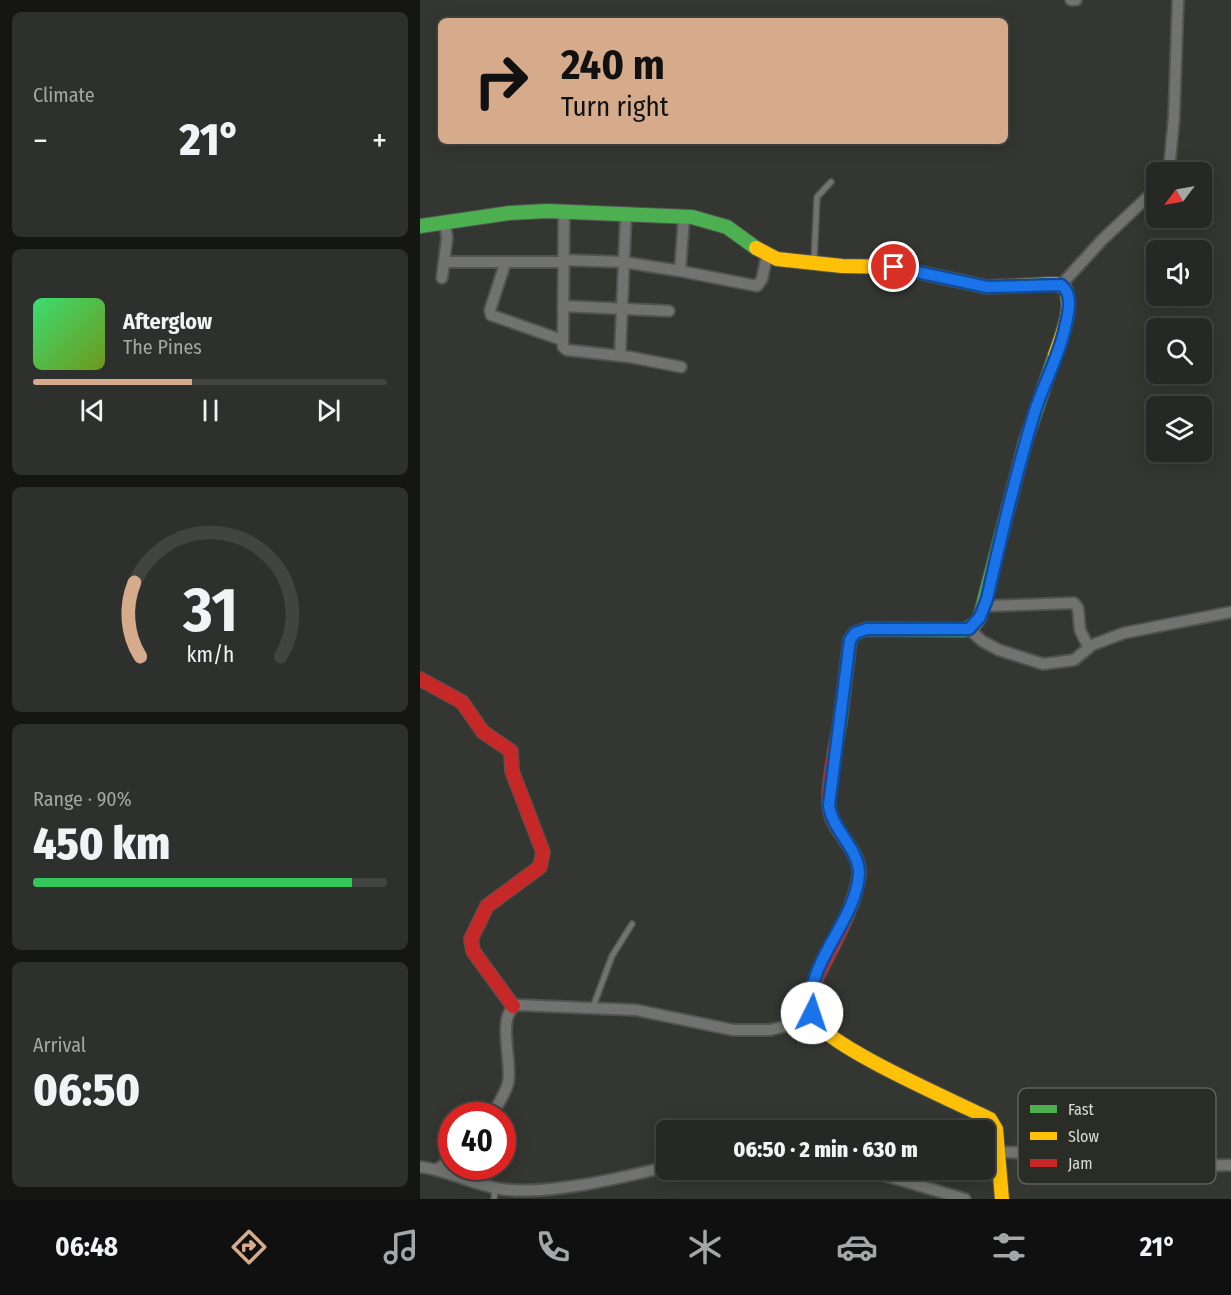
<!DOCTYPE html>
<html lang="en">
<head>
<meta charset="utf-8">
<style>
  body { margin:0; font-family:"Fira Sans Condensed",sans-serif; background:#2e302d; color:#f1f3f6; height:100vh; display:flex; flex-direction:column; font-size:22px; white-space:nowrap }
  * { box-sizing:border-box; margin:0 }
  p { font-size:20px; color:#a4a6a7 }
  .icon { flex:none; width:33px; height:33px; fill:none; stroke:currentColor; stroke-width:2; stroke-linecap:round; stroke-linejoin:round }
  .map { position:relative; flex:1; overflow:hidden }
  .sheet { display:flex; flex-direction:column; gap:12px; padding:12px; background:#151614; width:420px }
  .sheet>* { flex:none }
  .banner { position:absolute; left:18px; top:18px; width:570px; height:126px; border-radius:9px; box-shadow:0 3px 15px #0003,0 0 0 2px #424442; background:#d6ab8b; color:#111; overflow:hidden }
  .needle { width:39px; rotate:238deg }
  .controls { position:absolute; left:726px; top:162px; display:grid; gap:12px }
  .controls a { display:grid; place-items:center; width:66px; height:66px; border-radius:9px; background:#262825; box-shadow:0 3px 15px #0003,0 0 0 2px #424442; font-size:30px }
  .speed { position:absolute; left:18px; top:1102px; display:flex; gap:12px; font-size:30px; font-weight:700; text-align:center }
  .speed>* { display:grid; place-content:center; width:78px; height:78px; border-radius:50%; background:#262825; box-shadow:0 3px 15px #0003,0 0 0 2px #424442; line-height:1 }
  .speed .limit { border:9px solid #d22; background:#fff; color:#111 }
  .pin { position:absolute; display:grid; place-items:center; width:51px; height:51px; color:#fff; margin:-26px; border:3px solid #fff; border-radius:50%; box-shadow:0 2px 6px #0007 }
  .me { position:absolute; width:66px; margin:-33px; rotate:4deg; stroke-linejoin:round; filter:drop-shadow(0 0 4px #0008) }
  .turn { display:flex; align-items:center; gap:21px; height:126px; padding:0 24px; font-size:27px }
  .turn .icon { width:78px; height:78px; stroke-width:2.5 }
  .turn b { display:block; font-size:42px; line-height:51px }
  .big { font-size:45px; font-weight:800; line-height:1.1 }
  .sheet .card { flex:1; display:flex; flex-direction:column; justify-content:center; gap:9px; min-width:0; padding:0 21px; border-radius:9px; background:#2e302d }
  .sheet .dial { align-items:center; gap:0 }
  .dial svg { height:156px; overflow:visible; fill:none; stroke:#424442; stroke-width:7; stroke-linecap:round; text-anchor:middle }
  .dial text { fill:#f1f3f6; stroke:none }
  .song { display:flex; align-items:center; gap:18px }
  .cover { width:72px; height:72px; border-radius:9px; background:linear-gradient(135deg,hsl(140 70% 55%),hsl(80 70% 35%)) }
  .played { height:6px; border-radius:3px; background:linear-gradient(90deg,#d6ab8b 45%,#424442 45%) }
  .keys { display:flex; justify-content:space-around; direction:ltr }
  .heat { display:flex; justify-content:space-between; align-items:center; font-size:33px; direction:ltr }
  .charge { height:9px; border-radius:4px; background:linear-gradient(90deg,#34c759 90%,#424442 0) }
  .trip { position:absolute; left:236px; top:1120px; width:339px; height:60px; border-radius:9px; background:#262825; box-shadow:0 3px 15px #0003,0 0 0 2px #424442; font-weight:800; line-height:60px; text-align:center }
  .menu { display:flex; height:96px; justify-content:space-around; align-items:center; background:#0f100f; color:#a4a6a7 }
  .menu .icon { width:42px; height:42px }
  .menu .current { color:#d6ab8b }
  .menu b { font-size:27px; color:#f1f3f6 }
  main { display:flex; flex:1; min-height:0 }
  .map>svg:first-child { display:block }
</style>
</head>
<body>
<main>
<section class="sheet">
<div class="card"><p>Climate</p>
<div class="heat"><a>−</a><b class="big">21°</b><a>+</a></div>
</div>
<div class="card">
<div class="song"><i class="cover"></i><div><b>Afterglow</b><p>The Pines</p></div></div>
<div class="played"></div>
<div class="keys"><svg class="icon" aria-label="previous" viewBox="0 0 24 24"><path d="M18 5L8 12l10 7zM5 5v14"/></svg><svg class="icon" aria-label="pause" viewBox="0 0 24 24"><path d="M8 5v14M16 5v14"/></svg><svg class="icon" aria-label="next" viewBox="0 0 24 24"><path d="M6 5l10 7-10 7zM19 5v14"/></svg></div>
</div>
<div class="card dial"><svg viewBox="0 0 100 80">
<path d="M14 69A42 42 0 1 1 86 69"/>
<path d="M14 69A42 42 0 0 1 11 31" stroke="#d6ab8b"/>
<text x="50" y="56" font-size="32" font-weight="700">31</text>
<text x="50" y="72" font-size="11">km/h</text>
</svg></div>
<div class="card"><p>Range · 90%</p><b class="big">450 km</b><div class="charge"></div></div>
<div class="card"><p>Arrival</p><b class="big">06:50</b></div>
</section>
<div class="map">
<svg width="811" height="1199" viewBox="0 0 811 1199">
  <rect width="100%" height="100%" fill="#333631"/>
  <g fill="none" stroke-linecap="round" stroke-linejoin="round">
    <defs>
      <path id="lane" d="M 394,261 L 397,197 L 411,182
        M 173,1007 L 192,956 L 212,924
        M 74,1199 L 75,1188"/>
      <path id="street" d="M 651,0 L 656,0
        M 747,172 L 750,160 L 754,117 L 758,0
        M 144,211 L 143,347 L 147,350 L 210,357 L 261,367
        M 144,260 L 203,262 L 260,271 L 264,217
        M 24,262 L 144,262
        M 85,264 L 70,310 L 71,315 L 142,340
        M 260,271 L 337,286 L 342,279 L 347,255
        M 22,278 L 27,238 L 25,222
        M 641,285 L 682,240 L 736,189
        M 143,306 L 249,311
        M 200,356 L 206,213
        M 565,606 L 654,603 L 658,608 L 660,630 L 669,648
        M 549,629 L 562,641 L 579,650 L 623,664 L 654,660 L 672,645 L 704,633 L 811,612
        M 71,1116 C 77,1106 85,1095 88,1083 C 93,1063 75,1012 98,1005 L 216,1010 L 313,1030 L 350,1030 L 394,1019
        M 578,1152 C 656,1153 733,1167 811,1165
        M 0,1167 C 28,1170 53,1185 81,1189 C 125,1196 201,1178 246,1167
        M 18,1169 L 32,1158
        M 446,1170 L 545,1199"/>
      <path id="fast" d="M 0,226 L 90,213 L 127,211 L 272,217 L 307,227 L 336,248
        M 420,722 L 430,640 L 435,633 L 447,629 L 544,630 L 555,624 L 560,617 L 605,443 L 635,355"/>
      <path id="slow" d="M 336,248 L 357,259 L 422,266 L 474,267 L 567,287 L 636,284 L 645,288 C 654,308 642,335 635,355
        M 394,983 C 390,993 389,1008 394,1019 C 406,1046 538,1103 570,1119 L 576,1129 L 582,1199"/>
      <path id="jam" d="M 0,679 L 42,702 L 63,732 L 91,751 L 92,771 L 123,852 L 120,867 L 67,906 L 51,939 L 53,951 L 93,1006
        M 394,983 C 409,952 434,910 439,876 C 442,850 410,831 409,805 C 408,780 416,747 420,722"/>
    </defs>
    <use href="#lane" stroke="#515350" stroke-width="8"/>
    <use href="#street" stroke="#515350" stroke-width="14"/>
    <use href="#fast" stroke="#515350" stroke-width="16"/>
    <use href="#slow" stroke="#515350" stroke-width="16"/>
    <use href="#jam" stroke="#515350" stroke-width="16"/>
    <use href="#lane" stroke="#727371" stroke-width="5"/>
    <use href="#street" stroke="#727371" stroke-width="10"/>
    <use href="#fast" stroke="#4caf50" stroke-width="14"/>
    <use href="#slow" stroke="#ffc107" stroke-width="14"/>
    <use href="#jam" stroke="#c62828" stroke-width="14"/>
  </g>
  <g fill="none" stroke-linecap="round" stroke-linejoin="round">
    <defs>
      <path id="route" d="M 392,1013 C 382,966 437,921 439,873 C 439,849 412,830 409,805 L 430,640 L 435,633 L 447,629 L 549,629 L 560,617 L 567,599 C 581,536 596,473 615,411 C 624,383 639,356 645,328 C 648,315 654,294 641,285 L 567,287 L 474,267"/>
    </defs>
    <use href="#route" stroke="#114b97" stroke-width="15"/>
    <use href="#route" stroke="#1a73e8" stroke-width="10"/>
  </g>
  <rect x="598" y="1088" width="198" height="96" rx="9" fill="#292d26" stroke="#5e615b" stroke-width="1.5"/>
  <rect x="610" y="1105" width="27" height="8" fill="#4caf50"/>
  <rect x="610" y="1132" width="27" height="8" fill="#ffc107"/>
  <rect x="610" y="1159" width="27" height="8" fill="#c62828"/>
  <g font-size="16" fill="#d9dbd7">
    <text x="648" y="1115">Fast</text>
    <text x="648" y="1142">Slow</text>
    <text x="648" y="1169">Jam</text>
  </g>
</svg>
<div class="controls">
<a><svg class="needle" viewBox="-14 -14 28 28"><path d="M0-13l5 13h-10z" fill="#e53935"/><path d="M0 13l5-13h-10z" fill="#a4a6a7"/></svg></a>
<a><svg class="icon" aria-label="sound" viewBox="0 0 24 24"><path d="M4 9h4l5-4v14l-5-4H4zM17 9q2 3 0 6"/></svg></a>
<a><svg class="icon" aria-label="search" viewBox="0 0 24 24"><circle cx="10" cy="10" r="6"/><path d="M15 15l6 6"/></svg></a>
<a><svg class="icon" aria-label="layers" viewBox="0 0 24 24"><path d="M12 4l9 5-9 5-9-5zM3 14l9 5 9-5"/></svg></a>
</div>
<div class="speed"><div class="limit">40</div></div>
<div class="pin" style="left:474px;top:267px;background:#d93025"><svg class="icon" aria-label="arrive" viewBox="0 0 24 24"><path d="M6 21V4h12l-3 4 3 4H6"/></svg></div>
<svg class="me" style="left:392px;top:1013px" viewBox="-20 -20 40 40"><circle r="19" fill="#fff"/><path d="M0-13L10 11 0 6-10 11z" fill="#1a73e8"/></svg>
<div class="trip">06:50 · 2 min · 630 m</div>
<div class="banner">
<div class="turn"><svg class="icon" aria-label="right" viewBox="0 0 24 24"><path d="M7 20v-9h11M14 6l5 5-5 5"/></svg><div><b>240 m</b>Turn right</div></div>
</div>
</div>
</main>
<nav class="menu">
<b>06:48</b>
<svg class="icon current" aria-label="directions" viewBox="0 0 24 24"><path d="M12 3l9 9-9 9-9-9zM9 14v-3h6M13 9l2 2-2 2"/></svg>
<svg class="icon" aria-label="music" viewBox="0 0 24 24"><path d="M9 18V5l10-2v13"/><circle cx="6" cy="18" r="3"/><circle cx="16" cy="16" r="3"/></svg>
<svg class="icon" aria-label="phone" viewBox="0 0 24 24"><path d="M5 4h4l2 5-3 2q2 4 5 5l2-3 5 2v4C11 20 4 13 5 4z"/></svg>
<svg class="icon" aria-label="climate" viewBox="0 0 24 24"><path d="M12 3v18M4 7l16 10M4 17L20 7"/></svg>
<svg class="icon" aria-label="car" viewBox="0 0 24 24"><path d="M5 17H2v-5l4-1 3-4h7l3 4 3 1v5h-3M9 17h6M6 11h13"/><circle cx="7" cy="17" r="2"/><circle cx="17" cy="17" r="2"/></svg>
<svg class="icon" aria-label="filters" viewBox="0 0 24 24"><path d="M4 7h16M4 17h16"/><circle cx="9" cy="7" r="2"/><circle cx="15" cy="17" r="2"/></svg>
<b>21°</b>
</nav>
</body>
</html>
